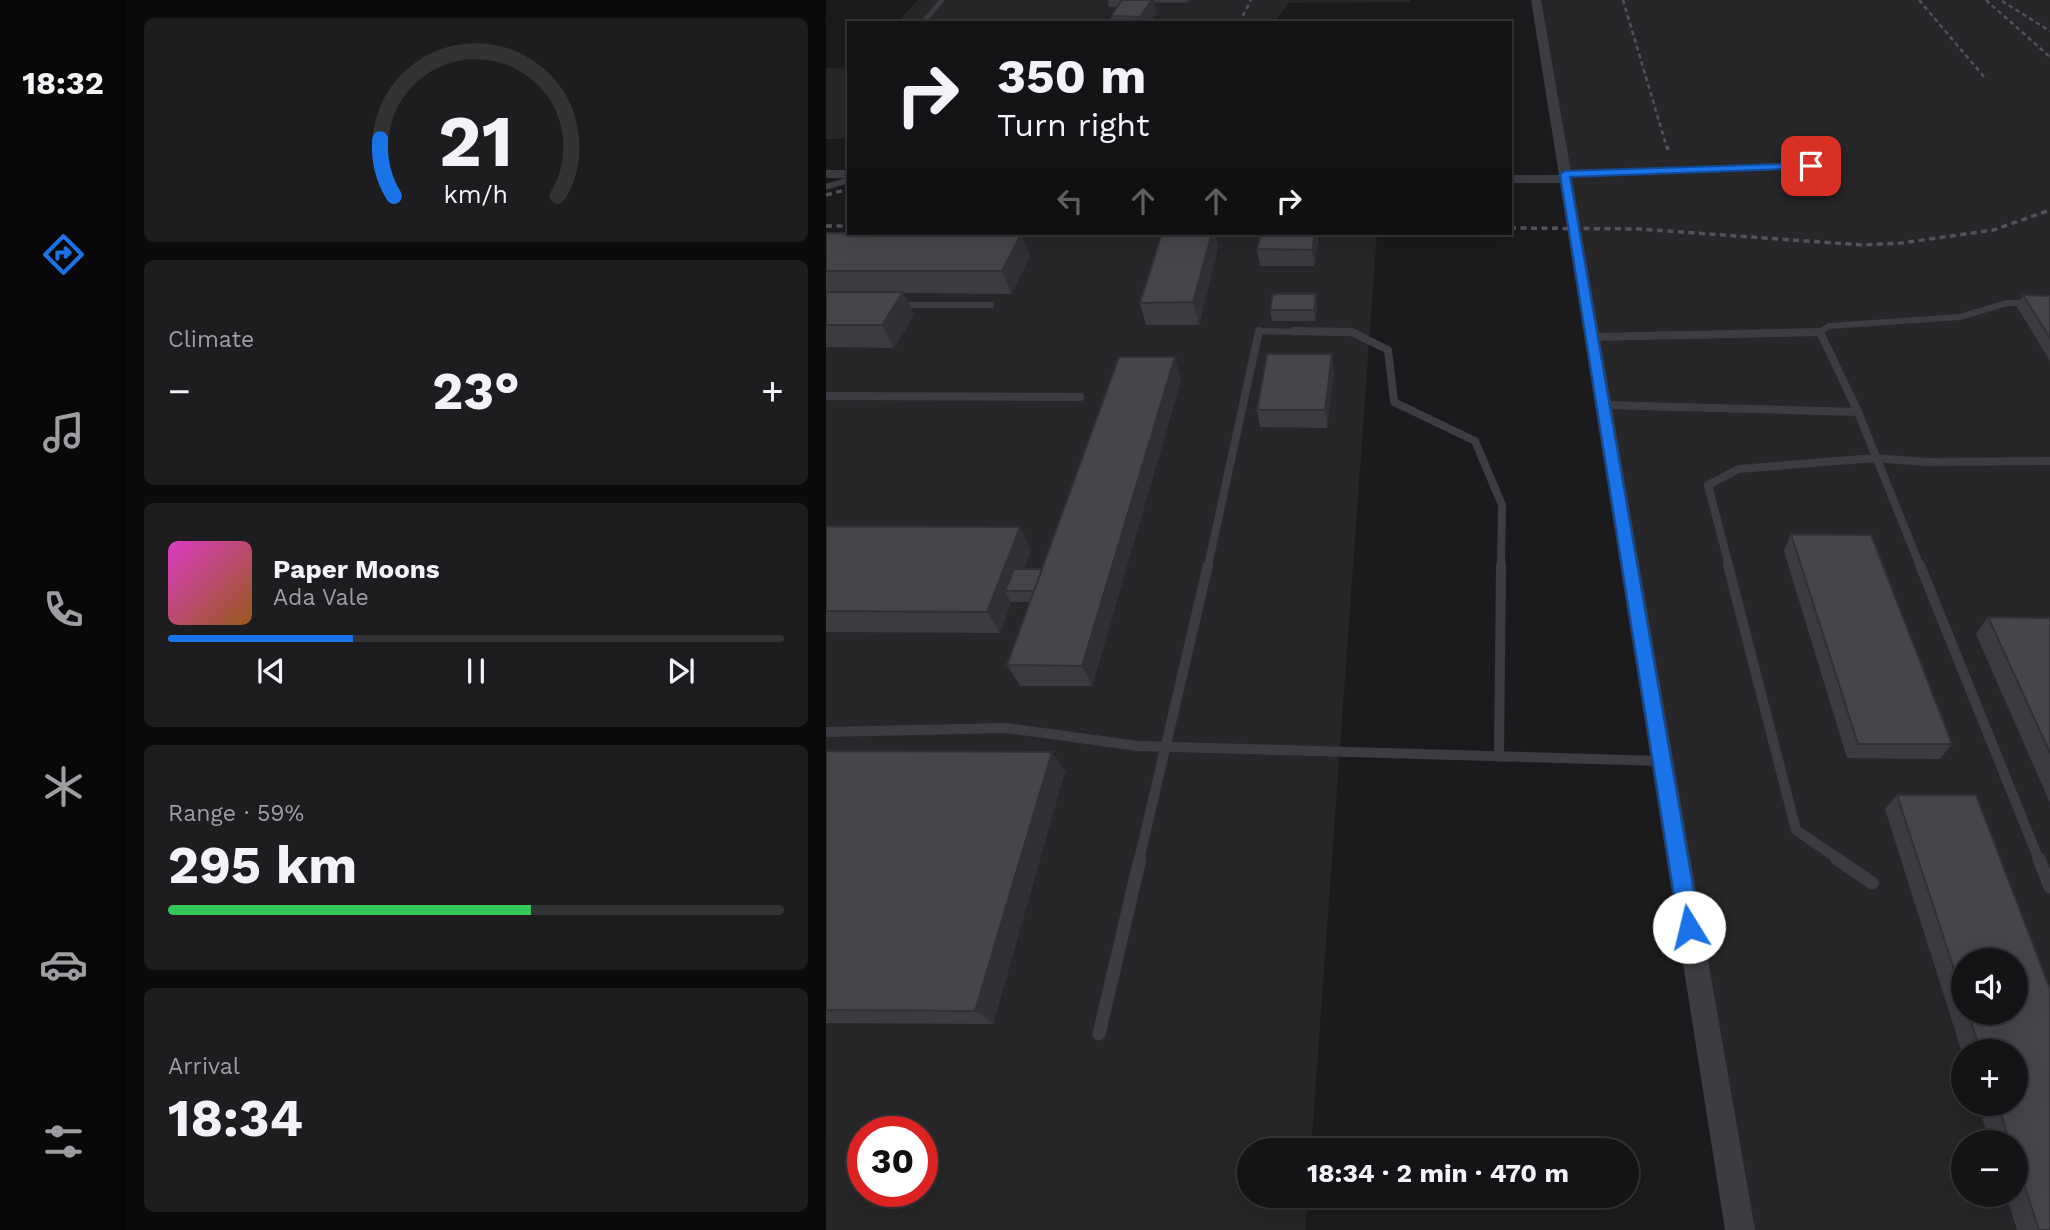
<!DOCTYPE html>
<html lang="en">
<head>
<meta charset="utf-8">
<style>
  body { margin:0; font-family:"Work Sans",sans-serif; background:#1d1d1f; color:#f1f3f6; height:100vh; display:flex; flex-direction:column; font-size:26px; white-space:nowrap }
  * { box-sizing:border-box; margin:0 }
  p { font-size:23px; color:#9d9ea1 }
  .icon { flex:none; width:38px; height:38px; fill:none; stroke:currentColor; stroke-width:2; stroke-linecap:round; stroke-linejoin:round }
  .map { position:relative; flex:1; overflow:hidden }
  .drawer { display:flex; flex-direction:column; gap:18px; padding:18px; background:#0b0b0c; width:700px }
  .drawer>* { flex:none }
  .guide { position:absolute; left:21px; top:21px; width:665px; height:214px; border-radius:0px; box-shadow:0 7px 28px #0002,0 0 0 2px #333335; background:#141416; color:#f1f3f6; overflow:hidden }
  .buttons { position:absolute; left:1125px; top:948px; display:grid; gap:14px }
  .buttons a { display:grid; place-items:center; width:77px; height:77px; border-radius:50%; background:#141416; box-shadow:0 7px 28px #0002,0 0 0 2px #333335; font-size:35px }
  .speed { position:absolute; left:21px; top:1116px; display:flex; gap:14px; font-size:35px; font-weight:700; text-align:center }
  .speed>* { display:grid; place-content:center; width:91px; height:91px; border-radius:50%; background:#141416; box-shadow:0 7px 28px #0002,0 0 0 2px #333335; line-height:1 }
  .speed .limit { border:10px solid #d22; background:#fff; color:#111 }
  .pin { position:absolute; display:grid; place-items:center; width:60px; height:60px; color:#fff; margin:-30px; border-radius:14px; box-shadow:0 4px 10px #0006 }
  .me { position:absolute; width:77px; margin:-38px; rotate:351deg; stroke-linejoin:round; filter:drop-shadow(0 0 5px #0008) }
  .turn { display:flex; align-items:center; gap:24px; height:147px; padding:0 35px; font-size:32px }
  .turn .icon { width:91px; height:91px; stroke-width:2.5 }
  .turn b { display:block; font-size:49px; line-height:60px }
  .lanes { display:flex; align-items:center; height:66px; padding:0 35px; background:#0003; justify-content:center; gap:35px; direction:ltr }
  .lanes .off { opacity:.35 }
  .big { font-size:52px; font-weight:700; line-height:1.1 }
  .drawer .widget { flex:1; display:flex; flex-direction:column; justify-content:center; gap:10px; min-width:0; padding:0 24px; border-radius:10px; background:#1d1d1f }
  .drawer .dial { align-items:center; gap:0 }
  .dial svg { height:182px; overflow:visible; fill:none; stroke:#333335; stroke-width:7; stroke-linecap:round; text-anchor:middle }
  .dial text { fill:#f1f3f6; stroke:none }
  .song { display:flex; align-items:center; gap:21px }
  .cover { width:84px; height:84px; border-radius:10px; background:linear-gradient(135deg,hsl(310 70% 55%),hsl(30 70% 35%)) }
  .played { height:7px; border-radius:4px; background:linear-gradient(90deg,#1a73e8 30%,#333335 30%) }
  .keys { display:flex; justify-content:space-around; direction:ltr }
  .heat { display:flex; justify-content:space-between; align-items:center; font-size:38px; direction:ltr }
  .charge { height:10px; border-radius:5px; background:linear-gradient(90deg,#34c759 59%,#333335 0) }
  .trip { position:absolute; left:411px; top:1138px; width:402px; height:70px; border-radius:35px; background:#141416; box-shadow:0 7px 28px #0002,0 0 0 2px #333335; font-weight:700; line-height:70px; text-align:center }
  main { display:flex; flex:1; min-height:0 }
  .tabs { display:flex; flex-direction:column; width:126px; justify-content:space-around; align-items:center; background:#080809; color:#9d9ea1 }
  .tabs .icon { width:49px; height:49px }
  .tabs .on { color:#1a73e8 }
  .tabs b { font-size:32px; color:#f1f3f6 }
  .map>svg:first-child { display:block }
</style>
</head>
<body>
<main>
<nav class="tabs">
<b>18:32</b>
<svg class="icon on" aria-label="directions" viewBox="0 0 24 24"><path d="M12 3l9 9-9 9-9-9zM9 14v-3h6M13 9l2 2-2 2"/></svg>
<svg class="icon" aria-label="music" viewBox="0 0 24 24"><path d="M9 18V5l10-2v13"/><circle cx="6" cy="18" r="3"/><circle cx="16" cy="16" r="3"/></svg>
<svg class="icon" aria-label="phone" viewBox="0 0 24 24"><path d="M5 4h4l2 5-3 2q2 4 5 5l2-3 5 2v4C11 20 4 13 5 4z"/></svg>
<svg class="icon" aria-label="climate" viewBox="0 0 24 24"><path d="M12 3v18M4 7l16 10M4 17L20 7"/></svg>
<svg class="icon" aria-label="car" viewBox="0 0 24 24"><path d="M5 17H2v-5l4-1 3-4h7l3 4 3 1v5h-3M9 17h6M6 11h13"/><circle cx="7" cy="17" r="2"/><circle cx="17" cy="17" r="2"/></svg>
<svg class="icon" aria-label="filters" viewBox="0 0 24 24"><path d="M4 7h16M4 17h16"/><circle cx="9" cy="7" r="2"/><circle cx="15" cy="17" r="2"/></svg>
</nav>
<section class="drawer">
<div class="widget dial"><svg viewBox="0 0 100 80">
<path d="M14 69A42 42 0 1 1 86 69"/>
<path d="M14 69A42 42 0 0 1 8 44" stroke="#1a73e8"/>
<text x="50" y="56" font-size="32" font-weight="700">21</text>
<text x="50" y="72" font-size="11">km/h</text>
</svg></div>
<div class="widget"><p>Climate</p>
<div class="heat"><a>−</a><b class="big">23°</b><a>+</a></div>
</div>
<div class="widget">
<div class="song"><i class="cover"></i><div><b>Paper Moons</b><p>Ada Vale</p></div></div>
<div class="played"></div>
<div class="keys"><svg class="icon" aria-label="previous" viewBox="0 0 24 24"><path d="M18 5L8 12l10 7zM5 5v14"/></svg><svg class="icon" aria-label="pause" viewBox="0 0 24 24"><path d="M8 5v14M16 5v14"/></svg><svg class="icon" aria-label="next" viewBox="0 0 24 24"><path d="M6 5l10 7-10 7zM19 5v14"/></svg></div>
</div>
<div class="widget"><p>Range · 59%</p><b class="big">295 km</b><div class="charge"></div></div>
<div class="widget"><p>Arrival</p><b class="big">18:34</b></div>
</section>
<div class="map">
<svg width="1224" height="1230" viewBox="0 0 1224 1230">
  <rect width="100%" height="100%" fill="#1b1b1d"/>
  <path fill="#27272a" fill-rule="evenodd" d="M 92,0 L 584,0 L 584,2 L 463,3 L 448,23 L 70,23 Z
    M 710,0 L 1224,0 L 1224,1230 L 918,1230 ZM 1138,961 L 1190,961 L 1190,1013 L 1138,1013 ZM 1138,1052 L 1190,1052 L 1190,1104 L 1138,1104 ZM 1138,1143 L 1190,1143 L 1190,1195 L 1138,1195 Z
    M 23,67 L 23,139 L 0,139 L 0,68 Z
    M 419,233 L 551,233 L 485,1150 L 424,1150 L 424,1195 L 482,1195 L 479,1230 L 0,1230 L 0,238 ZM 37,1132 L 96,1132 L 96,1192 L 37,1192 Z"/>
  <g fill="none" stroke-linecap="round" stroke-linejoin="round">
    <path stroke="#3c3d42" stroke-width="5" d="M 326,0 L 360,0
      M 97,23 L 116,0"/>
    <path stroke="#3c3d42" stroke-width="6" d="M 739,174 L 985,165 L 985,153
      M 0,187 L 23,180
      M 71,305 L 165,305
      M 994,332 L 1003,326 L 1134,317 L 1181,303 L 1224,303
      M 433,333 L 433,331 L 528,333
      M 943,333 L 995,333"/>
    <path stroke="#3c3d42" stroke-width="8" d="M 468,331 L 526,332 L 562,350 L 568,402 L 649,441 L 676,505 L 675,566
      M 766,337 L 994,332 L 1032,412 L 777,405
      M 0,396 L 254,397
      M 1032,412 L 1094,566
      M 382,566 L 433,331
      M 903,566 L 882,485 L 913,469 L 1049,458 L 1099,462 L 1224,461"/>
    <path stroke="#3c3d42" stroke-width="10" d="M 902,565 L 970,830 L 1014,860
      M 1094,565 L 1213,860
      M 0,732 L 181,728 L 312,746 L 836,761
      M 673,757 L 675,565
      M 313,860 L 382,565"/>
    <path stroke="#3c3d42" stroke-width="13" d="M 1011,859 L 1046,883
      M 1213,859 L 1224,887
      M 273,1034 L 314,859"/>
    <path fill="#3c3d42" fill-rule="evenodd" d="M 705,0 L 715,0 L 929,1230 L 899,1230 L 734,183 L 684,183 L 684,175 L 733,175 Z
      M 0,170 L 23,170 L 23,178 L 0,178 Z"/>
    <path stroke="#515359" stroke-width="2.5" stroke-dasharray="4.5 3.5" stroke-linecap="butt" d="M 797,0 L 841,148
      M 1093,0 L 1159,78
      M 1160,0 L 1224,57
      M 1176,1 L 1224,31
      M 413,23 L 425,0"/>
    <path stroke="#515359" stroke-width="3.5" stroke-dasharray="6 4.5" stroke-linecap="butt" d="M 841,146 L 842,150
      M 0,195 L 23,189
      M 0,226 L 23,226
      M 684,228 L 813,229 L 1037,245 L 1076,243 L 1167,230 L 1224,210"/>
  </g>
  <path fill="#3b3c40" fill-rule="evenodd" d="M 282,0 L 328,0 L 331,12 L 324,23 L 286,23 L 285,16 L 292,7 L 283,7 Z
    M 0,233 L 195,234 L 204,256 L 185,294 L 77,293 L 88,315 L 68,348 L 0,347 Z
    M 336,233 L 389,233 L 392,248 L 373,325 L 320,325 L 314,303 Z
    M 492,241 L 488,266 L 434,266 L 431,249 Z
    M 490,294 L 491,306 L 489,321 L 446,321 L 444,310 Z
    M 1197,295 L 1224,296 L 1224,361 L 1191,307 Z
    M 508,371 L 501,428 L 434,427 L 431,410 Z
    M 355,380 L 266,686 L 194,686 L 181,665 L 204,602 L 185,602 L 174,633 L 0,632 L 0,526 L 205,549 L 198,569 L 216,569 Z
    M 965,534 L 1126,744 L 1114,759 L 1021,758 L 958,551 Z
    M 1162,617 L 1224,618 L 1224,803 L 1150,634 Z
    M 0,751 L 226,752 L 239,771 L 167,1024 L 0,1023 Z
    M 1071,795 L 1150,795 L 1224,989 L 1224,1230 L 1191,1230 L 1180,1195 L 1190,1195 L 1190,1143 L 1164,1143 L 1152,1104 L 1190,1104 L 1190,1052 L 1138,1052 L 1138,1059 L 1059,809 ZM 1138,961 L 1190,961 L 1190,1013 L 1138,1013 Z"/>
  <path fill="#303134" d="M 326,0 L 328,0 L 331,12 L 324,23 L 316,23 L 314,17 Z
    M 386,233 L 389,233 L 392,248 L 373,325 L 367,302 Z
    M 489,233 L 491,233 L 492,241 L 488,266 L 486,250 Z
    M 195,234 L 204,256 L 185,294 L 176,271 Z
    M 77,292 L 88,315 L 68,348 L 56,325 Z
    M 490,294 L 491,306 L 489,321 L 488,310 Z
    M 506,354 L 508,371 L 501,428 L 499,410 Z
    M 349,357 L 355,380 L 266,686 L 256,666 Z
    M 194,527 L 205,549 L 189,591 L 179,591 L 185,602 L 174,633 L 161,612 Z
    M 226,752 L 239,771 L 167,1024 L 149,1011 Z"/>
  <path fill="#45464a" stroke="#303134" stroke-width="2" d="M 296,0 L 326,0 L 314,17 L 285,16 Z
    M 0,233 L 195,234 L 176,271 L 0,271 Z
    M 336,233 L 386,233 L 367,302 L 314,303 Z
    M 435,233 L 489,233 L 486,250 L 431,249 Z
    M 0,292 L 77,292 L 56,325 L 0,325 Z
    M 447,294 L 490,294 L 488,310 L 444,310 Z
    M 1197,295 L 1224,296 L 1224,338 Z
    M 441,354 L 506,354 L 499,410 L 431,410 Z
    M 293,357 L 349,357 L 256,666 L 181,665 Z
    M 0,526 L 194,527 L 161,612 L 0,611 Z
    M 965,534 L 1045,535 L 1126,744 L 1032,744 Z
    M 188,569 L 216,569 L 208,591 L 179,591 Z
    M 1162,617 L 1224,618 L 1224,753 Z
    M 0,751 L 226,752 L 149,1011 L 0,1010 Z
    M 1071,795 L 1150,795 L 1224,989 L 1224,1230 L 1213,1230 L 1190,1160 L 1190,1143 L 1184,1143 L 1172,1104 L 1190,1104 L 1190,1052 L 1155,1052 L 1142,1013 L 1190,1013 L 1190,961 L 1138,961 L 1138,1000 Z"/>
  <path fill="#1a73e8" stroke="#114b97" stroke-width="2" d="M 985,163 L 990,166 L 989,168 L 744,177 L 874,927 L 871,934 L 863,937 L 856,934 L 853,927 L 734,174 L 739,171 Z"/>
</svg>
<div class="buttons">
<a><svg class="icon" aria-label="sound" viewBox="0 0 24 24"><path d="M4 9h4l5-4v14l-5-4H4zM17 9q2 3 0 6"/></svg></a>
<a>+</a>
<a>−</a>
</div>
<div class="speed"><div class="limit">30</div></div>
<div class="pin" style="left:985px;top:166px;background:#d93025"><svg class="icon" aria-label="arrive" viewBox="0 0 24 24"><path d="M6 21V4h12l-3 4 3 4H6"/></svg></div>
<svg class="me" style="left:863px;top:927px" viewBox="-20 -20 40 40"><circle r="19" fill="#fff"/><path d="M0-13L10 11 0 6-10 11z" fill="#1a73e8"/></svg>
<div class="trip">18:34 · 2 min · 470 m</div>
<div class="guide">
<div class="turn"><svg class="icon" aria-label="right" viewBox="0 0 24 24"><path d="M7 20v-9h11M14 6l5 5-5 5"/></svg><div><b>350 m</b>Turn right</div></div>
<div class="lanes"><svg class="icon off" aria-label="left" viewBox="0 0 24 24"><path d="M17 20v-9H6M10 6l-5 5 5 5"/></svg><svg class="icon off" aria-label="ahead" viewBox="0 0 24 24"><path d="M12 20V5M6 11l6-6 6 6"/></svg><svg class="icon off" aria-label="ahead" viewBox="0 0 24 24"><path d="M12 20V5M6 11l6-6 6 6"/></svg><svg class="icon" aria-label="right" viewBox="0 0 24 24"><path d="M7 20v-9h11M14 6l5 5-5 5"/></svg></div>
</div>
</div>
</main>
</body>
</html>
